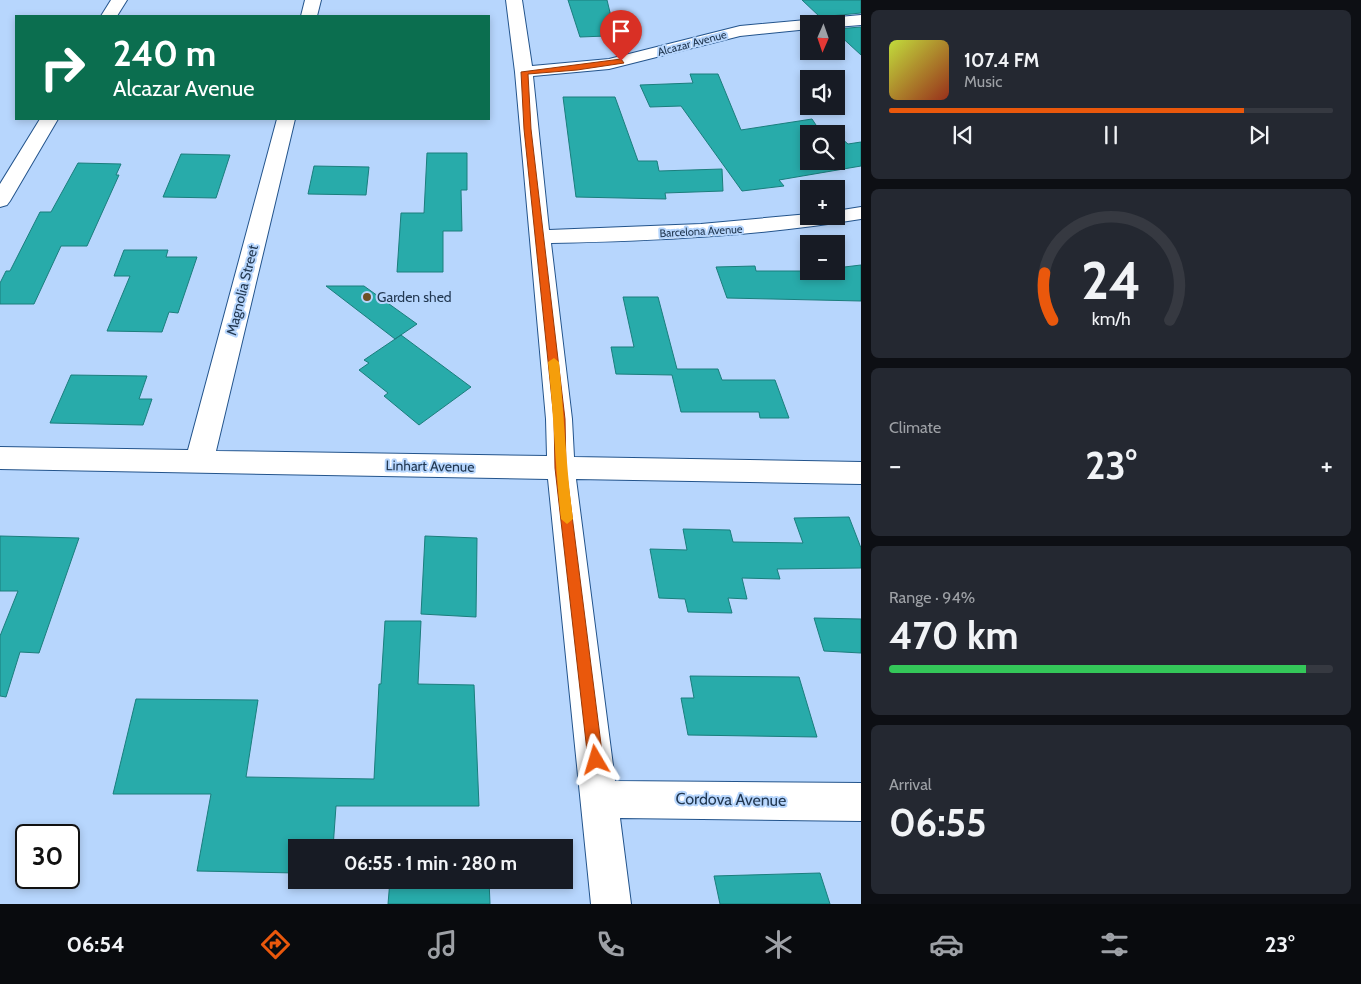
<!DOCTYPE html>
<html lang="en">
<head>
<meta charset="utf-8">
<style>
  body { margin:0; font-family:Cabin,sans-serif; background:#242831; color:#f1f3f6; height:100vh; display:flex; flex-direction:column; font-size:19px; white-space:nowrap }
  * { box-sizing:border-box; margin:0 }
  p { font-size:16px; color:#9ea1a6 }
  .icon { flex:none; width:28px; height:28px; fill:none; stroke:currentColor; stroke-width:2; stroke-linecap:round; stroke-linejoin:round }
  .map { position:relative; flex:1; overflow:hidden }
  .side { display:flex; flex-direction:column; gap:10px; padding:10px; background:#0d0f14; width:500px }
  .side>* { flex:none }
  .top-card { position:absolute; left:15px; top:15px; width:475px; height:105px; border-radius:0px; box-shadow:0 2px 8px #0003; background:#0b6e4f; color:#fff; overflow:hidden }
  .needle { width:32px; rotate:182deg }
  .buttons { position:absolute; left:800px; top:15px; display:grid; gap:10px }
  .buttons a { display:grid; place-items:center; width:45px; height:45px; border-radius:0px; background:#171b24; box-shadow:0 2px 8px #0003; font-size:25px }
  .speed { position:absolute; left:15px; top:824px; display:flex; gap:10px; font-size:25px; font-weight:700; text-align:center }
  .speed>* { display:grid; place-content:center; width:65px; height:65px; border-radius:50%; background:#171b24; box-shadow:0 2px 8px #0003; line-height:1 }
  .speed .limit { border:2px solid #111; border-radius:8px; background:#fff; color:#111 }
  .pin { position:absolute; display:grid; place-items:center; width:42px; height:42px; color:#fff; margin:-51px -21px; border-radius:50% 50% 50% 0; rotate:-45deg; box-shadow:0 0 5px #0007 }
  .pin .icon { rotate:45deg }
  .me { position:absolute; width:55px; margin:-28px; rotate:353deg; stroke-linejoin:round; filter:drop-shadow(0 0 4px #0008) }
  .turn { display:flex; align-items:center; gap:18px; height:105px; padding:0 15px; font-size:22px }
  .turn .icon { width:65px; height:65px; stroke-width:2.5 }
  .turn b { display:block; font-size:35px; line-height:42px }
  .big { font-size:38px; font-weight:800; line-height:1.1 }
  .side .tile { flex:1; display:flex; flex-direction:column; justify-content:center; gap:8px; min-width:0; padding:0 18px; border-radius:8px; background:#242831 }
  .side .dial { align-items:center; gap:0 }
  .dial svg { height:130px; overflow:visible; fill:none; stroke:#363941; stroke-width:7; stroke-linecap:round; text-anchor:middle }
  .dial text { fill:#f1f3f6; stroke:none }
  .song { display:flex; align-items:center; gap:15px }
  .cover { width:60px; height:60px; border-radius:8px; background:linear-gradient(135deg,hsl(70 70% 55%),hsl(10 70% 35%)) }
  .played { height:5px; border-radius:2px; background:linear-gradient(90deg,#ea580c 80%,#363941 80%) }
  .keys { display:flex; justify-content:space-around; direction:ltr }
  .heat { display:flex; justify-content:space-between; align-items:center; font-size:28px; direction:ltr }
  .charge { height:8px; border-radius:4px; background:linear-gradient(90deg,#34c759 94%,#363941 0) }
  .trip { position:absolute; left:288px; top:839px; width:285px; height:50px; border-radius:0px; background:#171b24; box-shadow:0 2px 8px #0003; font-weight:800; line-height:50px; text-align:center }
  .tabs { display:flex; height:80px; justify-content:space-around; align-items:center; background:#090b0e; color:#9ea1a6 }
  .tabs .icon { width:35px; height:35px }
  .tabs .active { color:#ea580c }
  .tabs b { font-size:22px; color:#f1f3f6 }
  main { display:flex; flex:1; min-height:0 }
  .map>svg:first-child { display:block }
</style>
</head>
<body>
<main>
<div class="map">
<svg width="861" height="904" viewBox="0 0 861 904">
  <rect width="100%" height="100%" fill="#b7d6fd"/>
  <path fill="#28abaa" stroke="#1b7e7d" d="M 568,0 L 607,0 L 615,33 L 604,33 L 606,36 L 580,37 Z
    M 802,0 L 861,0 L 861,13 L 820,17 Z
    M 861,27 L 861,55 L 836,32 L 836,29 Z
    M 690,74 L 718,74 L 741,130 L 812,119 L 822,134 L 809,134 L 809,161 L 836,161 L 836,138 L 840,137 L 848,144 L 861,142 L 861,166 L 779,180 L 784,186 L 742,191 L 681,106 L 650,107 L 640,85 L 693,83 Z
    M 563,97 L 615,97 L 638,161 L 657,161 L 659,171 L 722,169 L 723,191 L 665,193 L 666,199 L 576,197 Z
    M 427,153 L 467,153 L 467,190 L 461,190 L 462,231 L 443,231 L 443,272 L 397,272 L 401,213 L 424,213 Z
    M 181,154 L 230,155 L 216,198 L 163,197 Z
    M 78,163 L 121,164 L 116,175 L 119,175 L 87,246 L 61,246 L 34,304 L 0,304 L 0,283 L 6,271 L 10,271 L 40,212 L 51,212 Z
    M 314,166 L 369,167 L 366,195 L 308,194 Z
    M 124,250 L 168,250 L 166,257 L 197,257 L 178,313 L 169,312 L 162,332 L 107,331 L 130,276 L 114,276 Z
    M 861,265 L 861,301 L 727,298 L 716,267 L 755,266 L 756,271 L 836,271 L 836,268 Z
    M 326,286 L 364,286 L 417,324 L 395,339 Z
    M 623,297 L 658,297 L 677,369 L 718,369 L 722,380 L 775,380 L 789,418 L 760,418 L 759,412 L 681,412 L 672,375 L 616,374 L 611,347 L 634,347 Z
    M 401,335 L 471,387 L 419,425 L 384,396 L 388,393 L 359,370 L 369,363 L 364,360 Z
    M 71,375 L 147,376 L 139,399 L 152,399 L 143,425 L 50,423 Z
    M 849,517 L 861,548 L 861,568 L 777,569 L 780,579 L 742,578 L 747,599 L 728,598 L 732,613 L 688,612 L 685,599 L 659,598 L 650,549 L 687,550 L 683,529 L 730,530 L 733,542 L 803,543 L 794,518 Z
    M 0,536 L 79,538 L 39,653 L 20,652 L 6,697 L 0,696 L 0,636 L 18,591 L 0,591 Z
    M 425,536 L 477,538 L 476,617 L 421,614 Z
    M 814,618 L 861,619 L 861,653 L 824,651 Z
    M 385,621 L 421,621 L 418,684 L 474,685 L 479,806 L 336,806 L 333,848 L 296,848 L 296,873 L 197,871 L 211,794 L 113,794 L 136,699 L 258,700 L 246,777 L 374,779 L 379,684 L 381,684 Z
    M 690,676 L 799,677 L 817,737 L 688,735 L 681,698 L 694,698 Z
    M 820,873 L 830,904 L 720,904 L 714,876 Z
    M 390,880 L 489,880 L 490,904 L 388,904 Z"/>
  <g fill="none" stroke-linecap="round" stroke-linejoin="round">
    <defs>
      <path id="street" d="M 111,0 L 127,0 L 117,16 L 101,16 Z
        M 305,0 L 321,0 L 317,16 L 301,16 Z
        M 506,0 L 522,0 L 532,66 L 609,59 L 740,26 L 861,15 L 861,25 L 836,27 L 836,24 L 809,24 L 809,29 L 740,36 L 609,69 L 533,76 L 549,230 L 701,224 L 809,214 L 809,216 L 836,216 L 836,211 L 861,207 L 861,219 C 758,236 655,241 551,243 L 572,419 L 574,457 L 861,462 L 861,484 L 576,479 L 615,781 L 861,783 L 861,821 L 620,818 L 631,904 L 591,904 L 548,479 L 0,469 L 0,447 L 188,450 L 277,119 L 295,119 L 216,451 L 547,456 L 546,419 L 515,72 Z
        M 40,119 L 58,119 L 10,201 L 7,205 L 0,207 L 0,184 Z"/>
    </defs>
    <use href="#street" stroke="#23548c" stroke-width="2"/>
    <use href="#street" fill="#fff" fill-rule="evenodd"/>
  </g>
  <path fill="#ea580c" stroke="#983908" d="M 621,59 L 624,63 L 577,70 L 528,74 L 531,129 L 565,419 L 566,468 L 603,760 L 601,765 L 596,768 L 590,765 L 588,760 L 555,468 L 554,419 L 524,129 L 521,72 Z"/>
  <path fill="#f59e0b" d="M 554,358 L 559,362 C 564,414 566,467 573,519 L 567,524 L 561,519 C 555,467 554,414 548,362 Z"/>
  <circle fill="#6e4f24" stroke="#b7d6fd" stroke-width="2" cx="367" cy="297" r="5"/>
  <g text-anchor="middle" stroke-width="4" stroke-linejoin="round" paint-order="stroke">
    <g font-size="11" fill="#223851" stroke="#b7d6fd">
      <text transform="translate(692 43) rotate(-15)" y="4">Alcazar Avenue</text>
      <text transform="translate(701 231) rotate(-3)" y="4">Barcelona Avenue</text>
    </g>
    <g font-size="14" fill="#223851" stroke="#b7d6fd">
      <text transform="translate(242 290) rotate(-76)" y="5">Magnolia Street</text>
      <text transform="translate(430 466) rotate(1)" y="5">Linhart Avenue</text>
    </g>
    <g font-size="14" fill="#223851" stroke="#b7d6fd" text-anchor="start">
      <text x="377" y="302">Garden shed</text>
    </g>
    <g font-size="16" fill="#223851" stroke="#b7d6fd">
      <text transform="translate(731 799) rotate(1)" y="6">Cordova Avenue</text>
    </g>
  </g>
</svg>
<div class="buttons">
<a><svg class="needle" viewBox="-14 -14 28 28"><path d="M0-13l5 13h-10z" fill="#e53935"/><path d="M0 13l5-13h-10z" fill="#9ea1a6"/></svg></a>
<a><svg class="icon" aria-label="sound" viewBox="0 0 24 24"><path d="M4 9h4l5-4v14l-5-4H4zM17 9q2 3 0 6"/></svg></a>
<a><svg class="icon" aria-label="search" viewBox="0 0 24 24"><circle cx="10" cy="10" r="6"/><path d="M15 15l6 6"/></svg></a>
<a>+</a>
<a>−</a>
</div>
<div class="speed"><div class="limit">30</div></div>
<div class="pin" style="left:621px;top:61px;background:#d93025"><svg class="icon" aria-label="arrive" viewBox="0 0 24 24"><path d="M6 21V4h12l-3 4 3 4H6"/></svg></div>
<svg class="me" style="left:596px;top:760px" viewBox="-20 -20 40 40"><path d="M0-17L14 15 0 8-14 15z" fill="#ea580c" stroke="#fff" stroke-width="4"/></svg>
<div class="trip">06:55 · 1 min · 280 m</div>
<div class="top-card">
<div class="turn"><svg class="icon" aria-label="right" viewBox="0 0 24 24"><path d="M7 20v-9h11M14 6l5 5-5 5"/></svg><div><b>240 m</b>Alcazar Avenue</div></div>
</div>
</div>
<section class="side">
<div class="tile">
<div class="song"><i class="cover"></i><div><b>107.4 FM</b><p>Music</p></div></div>
<div class="played"></div>
<div class="keys"><svg class="icon" aria-label="previous" viewBox="0 0 24 24"><path d="M18 5L8 12l10 7zM5 5v14"/></svg><svg class="icon" aria-label="pause" viewBox="0 0 24 24"><path d="M8 5v14M16 5v14"/></svg><svg class="icon" aria-label="next" viewBox="0 0 24 24"><path d="M6 5l10 7-10 7zM19 5v14"/></svg></div>
</div>
<div class="tile dial"><svg viewBox="0 0 100 80">
<path d="M14 69A42 42 0 1 1 86 69"/>
<path d="M14 69A42 42 0 0 1 9 40" stroke="#ea580c"/>
<text x="50" y="56" font-size="32" font-weight="700">24</text>
<text x="50" y="72" font-size="11">km/h</text>
</svg></div>
<div class="tile"><p>Climate</p>
<div class="heat"><a>−</a><b class="big">23°</b><a>+</a></div>
</div>
<div class="tile"><p>Range · 94%</p><b class="big">470 km</b><div class="charge"></div></div>
<div class="tile"><p>Arrival</p><b class="big">06:55</b></div>
</section>
</main>
<nav class="tabs">
<b>06:54</b>
<svg class="icon active" aria-label="directions" viewBox="0 0 24 24"><path d="M12 3l9 9-9 9-9-9zM9 14v-3h6M13 9l2 2-2 2"/></svg>
<svg class="icon" aria-label="music" viewBox="0 0 24 24"><path d="M9 18V5l10-2v13"/><circle cx="6" cy="18" r="3"/><circle cx="16" cy="16" r="3"/></svg>
<svg class="icon" aria-label="phone" viewBox="0 0 24 24"><path d="M5 4h4l2 5-3 2q2 4 5 5l2-3 5 2v4C11 20 4 13 5 4z"/></svg>
<svg class="icon" aria-label="climate" viewBox="0 0 24 24"><path d="M12 3v18M4 7l16 10M4 17L20 7"/></svg>
<svg class="icon" aria-label="car" viewBox="0 0 24 24"><path d="M5 17H2v-5l4-1 3-4h7l3 4 3 1v5h-3M9 17h6M6 11h13"/><circle cx="7" cy="17" r="2"/><circle cx="17" cy="17" r="2"/></svg>
<svg class="icon" aria-label="filters" viewBox="0 0 24 24"><path d="M4 7h16M4 17h16"/><circle cx="9" cy="7" r="2"/><circle cx="15" cy="17" r="2"/></svg>
<b>23°</b>
</nav>
</body>
</html>
